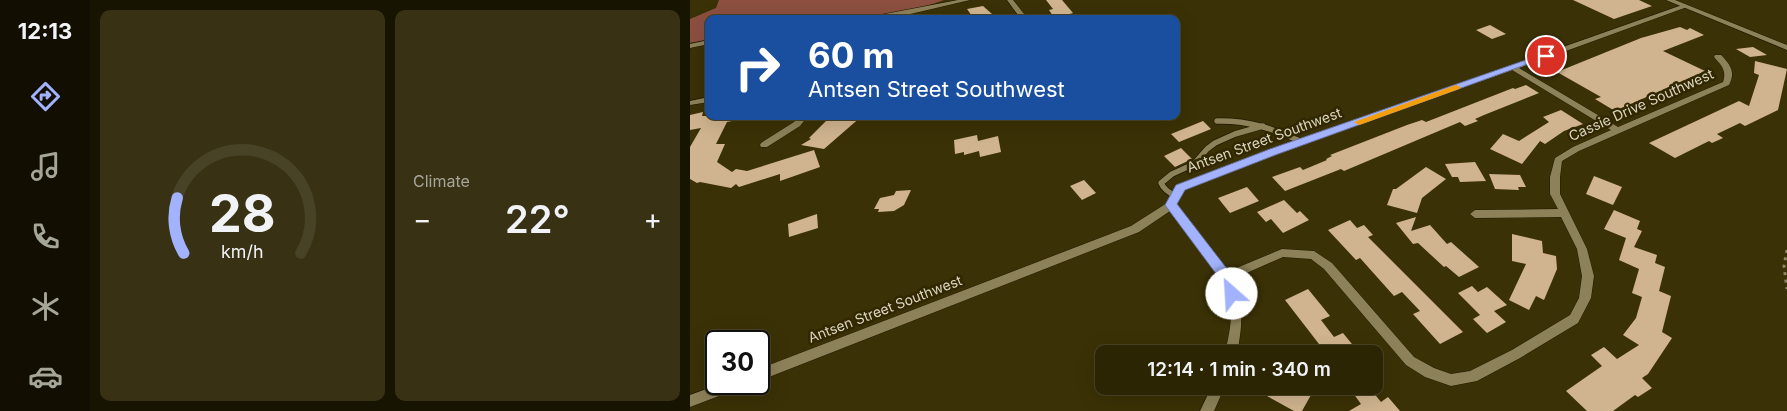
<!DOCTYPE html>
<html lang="en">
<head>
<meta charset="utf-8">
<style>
  body { margin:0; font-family:Inter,sans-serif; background:#383113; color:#f1f3f6; height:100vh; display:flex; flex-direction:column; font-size:19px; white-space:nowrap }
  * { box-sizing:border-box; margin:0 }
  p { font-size:16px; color:#a6a59a }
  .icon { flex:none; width:28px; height:28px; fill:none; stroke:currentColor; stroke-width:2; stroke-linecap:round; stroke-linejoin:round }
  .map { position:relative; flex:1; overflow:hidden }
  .sheet { display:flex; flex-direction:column; gap:10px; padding:10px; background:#181402; width:600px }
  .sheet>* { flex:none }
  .banner { position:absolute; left:15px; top:15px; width:475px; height:105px; border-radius:10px; box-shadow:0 5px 20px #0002,0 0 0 1px #484226; background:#1a4fa0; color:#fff; overflow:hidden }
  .speed { position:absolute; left:15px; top:330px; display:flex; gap:10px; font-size:25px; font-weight:700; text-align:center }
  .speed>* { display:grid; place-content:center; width:65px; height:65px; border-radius:50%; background:#2c2504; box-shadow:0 5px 20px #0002,0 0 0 1px #484226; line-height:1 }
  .speed .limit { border:2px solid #111; border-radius:8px; background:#fff; color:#111 }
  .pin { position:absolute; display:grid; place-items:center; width:42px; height:42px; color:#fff; margin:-21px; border:2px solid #fff; border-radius:50%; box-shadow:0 1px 5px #0007 }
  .me { position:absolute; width:55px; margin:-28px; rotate:334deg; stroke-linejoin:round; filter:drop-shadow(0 0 4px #0008) }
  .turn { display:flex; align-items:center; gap:18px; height:105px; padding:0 20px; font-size:22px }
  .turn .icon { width:65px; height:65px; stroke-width:2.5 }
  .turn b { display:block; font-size:35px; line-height:42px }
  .big { font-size:38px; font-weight:600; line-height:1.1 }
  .sheet .tile { flex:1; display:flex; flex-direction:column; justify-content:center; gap:8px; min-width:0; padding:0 18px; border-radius:10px; background:#383113 }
  .sheet .dial { align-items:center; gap:0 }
  .dial svg { height:130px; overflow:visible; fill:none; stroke:#484226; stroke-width:7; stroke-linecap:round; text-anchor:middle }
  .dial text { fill:#f1f3f6; stroke:none }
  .heat { display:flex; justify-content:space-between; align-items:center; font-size:28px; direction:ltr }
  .sheet .tiles { flex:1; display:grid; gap:10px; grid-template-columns:repeat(2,1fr) }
  .trip { position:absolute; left:405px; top:345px; width:288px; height:50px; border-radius:10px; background:#2c2504; box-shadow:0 5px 20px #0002,0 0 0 1px #484226; font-weight:600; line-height:50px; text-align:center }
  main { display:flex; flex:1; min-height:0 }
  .tabs { display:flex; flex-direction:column; width:90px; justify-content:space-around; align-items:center; background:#120f02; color:#a6a59a }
  .tabs .icon { width:35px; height:35px }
  .tabs .selected { color:#a2b2fd }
  .tabs b { font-size:22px; color:#f1f3f6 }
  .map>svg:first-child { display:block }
</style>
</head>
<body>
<main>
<nav class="tabs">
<b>12:13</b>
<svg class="icon selected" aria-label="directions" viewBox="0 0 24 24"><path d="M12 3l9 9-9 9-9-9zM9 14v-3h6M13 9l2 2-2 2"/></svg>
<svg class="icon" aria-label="music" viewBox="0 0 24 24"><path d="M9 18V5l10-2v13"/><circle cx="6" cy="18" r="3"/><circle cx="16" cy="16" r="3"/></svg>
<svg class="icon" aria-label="phone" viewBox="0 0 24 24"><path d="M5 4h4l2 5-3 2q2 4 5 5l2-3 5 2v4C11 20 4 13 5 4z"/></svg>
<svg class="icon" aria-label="climate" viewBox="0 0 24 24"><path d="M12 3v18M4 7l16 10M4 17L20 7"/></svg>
<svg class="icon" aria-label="car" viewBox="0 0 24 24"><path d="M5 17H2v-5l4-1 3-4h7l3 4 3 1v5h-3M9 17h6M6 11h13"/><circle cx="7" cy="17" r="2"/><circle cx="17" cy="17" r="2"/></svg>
</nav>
<section class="sheet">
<div class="tiles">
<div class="tile dial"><svg viewBox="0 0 100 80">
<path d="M14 69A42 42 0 1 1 86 69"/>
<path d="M14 69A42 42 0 0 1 10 35" stroke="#a2b2fd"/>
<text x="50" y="56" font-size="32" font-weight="700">28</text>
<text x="50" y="72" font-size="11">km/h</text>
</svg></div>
<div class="tile"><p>Climate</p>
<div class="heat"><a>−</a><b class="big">22°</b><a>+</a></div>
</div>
</div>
</section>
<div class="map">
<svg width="1097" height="411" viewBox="0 0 1097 411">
  <rect width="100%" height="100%" fill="#3b3106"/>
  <path fill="#8c4f40" d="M 29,0 L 254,0 C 185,26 92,19 19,19 L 19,40 L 0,43 L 0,19 L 26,8 Z"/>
  <path fill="#d0b48f" d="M 356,0 L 372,0 L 383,13 L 376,15 L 378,19 L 365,19 L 359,10 L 363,9 Z
    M 883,0 L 949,0 L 962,6 L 924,19 Z
    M 293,6 L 302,14 L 297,16 L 299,19 L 284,19 L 277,9 Z
    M 800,25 L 816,34 L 802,39 L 786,30 Z
    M 990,27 L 997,30 L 1000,28 L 1014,35 L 973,51 L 1015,71 L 925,111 L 905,99 L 911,97 L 867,72 L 951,38 Z
    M 1063,47 L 1077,55 L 1060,57 L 1046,49 Z
    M 1065,61 L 1097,69 L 1088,110 L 1055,126 L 1050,123 L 1027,134 L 1033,138 L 1022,143 L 1019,141 L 985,158 L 959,143 L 1049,101 L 1059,106 L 1069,75 L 1064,73 Z
    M 836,85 L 849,93 L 794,115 L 785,119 L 788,121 L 775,126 L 770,122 L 654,171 L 651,169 L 595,191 L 582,177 L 610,167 L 613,170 L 637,160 L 636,159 L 642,156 L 640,155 L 717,125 L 732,120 L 736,122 L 823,88 L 825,89 Z
    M 871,110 L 893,124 L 874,131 L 855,144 L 850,141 L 832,164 L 800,149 L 813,134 L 829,141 L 859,122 L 853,117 Z
    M 13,112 L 12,116 L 42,116 L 42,121 L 37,122 L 26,144 L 35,144 L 27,162 L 42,172 L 46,169 L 57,171 L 124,150 L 130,167 L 90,181 L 90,174 L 49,187 L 46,184 L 41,188 L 10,182 L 7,183 L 0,179 L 0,147 L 11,128 L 0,130 L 0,115 Z
    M 141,116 L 172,116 L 134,149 L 111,145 L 121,139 L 119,138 Z
    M 513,121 L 521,129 L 489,142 L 481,134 Z
    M 287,135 L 288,141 L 308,136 L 311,152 L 290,157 L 289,151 L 274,155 L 274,152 L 265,154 L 264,140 Z
    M 491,148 L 502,159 L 485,167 L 474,156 Z
    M 785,162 L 796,181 L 770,182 L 768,177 L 762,177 L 755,164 Z
    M 736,167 L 756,179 L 732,198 L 727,213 L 697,205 L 703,189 L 706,189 Z
    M 799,174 L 830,175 L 836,187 L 828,187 L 829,190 L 805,189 Z
    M 904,176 L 932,187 L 923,205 L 896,194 Z
    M 394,180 L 406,193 L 392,200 L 380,186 Z
    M 557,187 L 569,201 L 540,213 L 528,198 Z
    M 221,190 L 214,205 L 204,211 L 188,212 L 189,209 L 184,209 L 190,198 L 204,195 L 206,191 Z
    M 594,200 L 607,213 L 610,211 L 619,220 L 593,233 L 581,219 L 576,222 L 567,212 Z
    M 924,210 L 950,221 L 947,229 L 952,231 L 944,247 L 967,255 L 965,263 L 975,267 L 969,291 L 981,296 L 972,332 L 982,338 L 958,374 L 952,378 L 962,388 L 948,397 L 945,395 L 923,411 L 897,411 L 876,391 L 912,366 L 901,355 L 914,347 L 927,359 L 949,345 L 933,335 L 946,318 L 952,297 L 942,293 L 949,269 L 929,260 L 936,238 L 914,229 Z
    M 127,214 L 128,228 L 99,237 L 98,224 Z
    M 726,217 L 721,231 L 740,225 L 757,244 L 761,242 L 789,267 L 769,277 L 756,266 L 754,267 L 728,243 L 723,244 L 706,223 Z
    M 660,220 L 667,228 L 674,225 L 683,235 L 678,237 L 773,332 L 750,344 L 723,314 L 730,311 L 712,292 L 704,296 L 670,258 L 666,260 L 638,230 Z
    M 822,234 L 852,241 L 853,253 L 866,256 L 867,269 L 854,300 L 846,296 L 839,310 L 819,300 L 836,264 L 822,261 Z
    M 782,286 L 788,292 L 797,287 L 817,305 L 804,311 L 816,322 L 797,333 L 783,319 L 790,315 L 768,293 Z
    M 618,289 L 640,316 L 631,320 L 644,337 L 653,333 L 670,354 L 631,354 L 625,346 L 629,344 L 595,300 Z
    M 559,386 L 626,386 L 612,411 L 604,411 Z
    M 658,386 L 678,386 L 691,402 L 698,397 L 710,411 L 659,411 L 671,404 Z"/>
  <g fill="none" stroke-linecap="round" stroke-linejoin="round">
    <defs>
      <path id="service" d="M 527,121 C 558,120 584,129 612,142
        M 486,196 C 479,193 474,190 471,183 L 482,174 L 504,164 L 517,149 L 525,143 L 545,134 L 573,126"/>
      <path id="minor" d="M 317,0 L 323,0 L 338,19 L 331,19 Z
        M 995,4 L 998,6 L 997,7 L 829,68 L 928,127 L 1033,82 C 1037,70 1031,65 1024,57 L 1025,55 L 1031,55 C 1040,64 1046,72 1039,85 L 889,151 L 872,161 L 870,177 L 870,194 L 897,249 L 904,276 L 901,298 L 888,323 L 830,358 L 787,381 L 761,386 L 735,377 L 716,365 L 634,269 L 621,259 L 593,257 L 543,279 C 555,303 552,328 547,354 L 535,354 C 538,338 543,320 540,304 C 535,276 498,235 480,211 L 449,232 L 69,381 L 69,369 L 441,226 L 477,203 L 487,186 L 581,150 ZM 822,70 L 921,130 L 883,147 L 865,158 L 860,177 L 860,194 L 868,209 L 785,210 L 780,214 L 785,218 L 871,217 L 887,249 L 892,276 L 889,298 L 880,315 L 822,350 L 780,371 L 761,374 L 744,368 L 724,357 L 642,263 L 624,251 L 592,249 L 537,272 L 486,205 L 494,190 L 587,154 Z
        M 19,97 L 19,102 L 0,105 L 0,101 Z
        M 109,116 L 118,116 L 110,126 L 77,147 L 71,147 L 70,145 L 71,143 L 104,122 Z
        M 30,384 L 52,384 L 50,388 L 0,407 L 0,395 Z
        M 522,386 L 535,386 L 524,411 L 510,411 Z"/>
      <path id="tertiary" d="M 268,0 L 280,0 L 216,15 L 189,19 L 169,19 Z
        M 976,0 L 985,0 L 1097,45 L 1097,50 Z
        M 19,40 L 19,44 L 0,48 L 0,44 Z"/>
    </defs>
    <use href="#service" stroke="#211900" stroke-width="7"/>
    <use href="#minor" stroke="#211900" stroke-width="1"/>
    <use href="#tertiary" stroke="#211900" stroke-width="1"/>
    <path stroke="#8d8565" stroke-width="3" stroke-dasharray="3 4.5" stroke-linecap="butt" d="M 1097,250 L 1094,266 L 1097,289"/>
    <use href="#service" stroke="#8c8158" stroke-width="5.5"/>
    <use href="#minor" fill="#8c8158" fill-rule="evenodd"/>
    <use href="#tertiary" fill="#8c8158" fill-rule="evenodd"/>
  </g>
  <path fill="#a2b2fd" stroke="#6974a4" d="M 853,54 L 860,56 L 588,154 L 495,190 L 487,204 L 541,274 L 549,294 L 547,297 L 542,299 L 538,297 L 530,279 L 475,205 L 486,185 L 580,149 Z"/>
  <path fill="#f59e0b" d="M 766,85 L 771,87 L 769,89 L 672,124 L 669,125 L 664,122 Z"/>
  <g text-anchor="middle" stroke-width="5" stroke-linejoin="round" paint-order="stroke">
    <g font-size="14" fill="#dcd6c0" stroke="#312700">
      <text transform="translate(951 105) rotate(-24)" y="5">Cassie Drive Southwest</text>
      <text transform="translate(574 140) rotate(-20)" y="5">Antsen Street Southwest</text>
      <text transform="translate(195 309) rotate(-21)" y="5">Antsen Street Southwest</text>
    </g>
  </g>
</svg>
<div class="speed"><div class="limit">30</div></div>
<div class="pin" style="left:856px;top:56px;background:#d93025"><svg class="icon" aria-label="arrive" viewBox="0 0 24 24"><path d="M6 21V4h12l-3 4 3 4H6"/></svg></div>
<svg class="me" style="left:542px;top:294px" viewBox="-20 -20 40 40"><circle r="19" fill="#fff"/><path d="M0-13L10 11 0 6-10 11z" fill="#a2b2fd"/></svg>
<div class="trip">12:14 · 1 min · 340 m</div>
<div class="banner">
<div class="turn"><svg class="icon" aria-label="right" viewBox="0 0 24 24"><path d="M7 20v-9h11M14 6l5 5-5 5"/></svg><div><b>60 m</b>Antsen Street Southwest</div></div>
</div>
</div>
</main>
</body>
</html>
